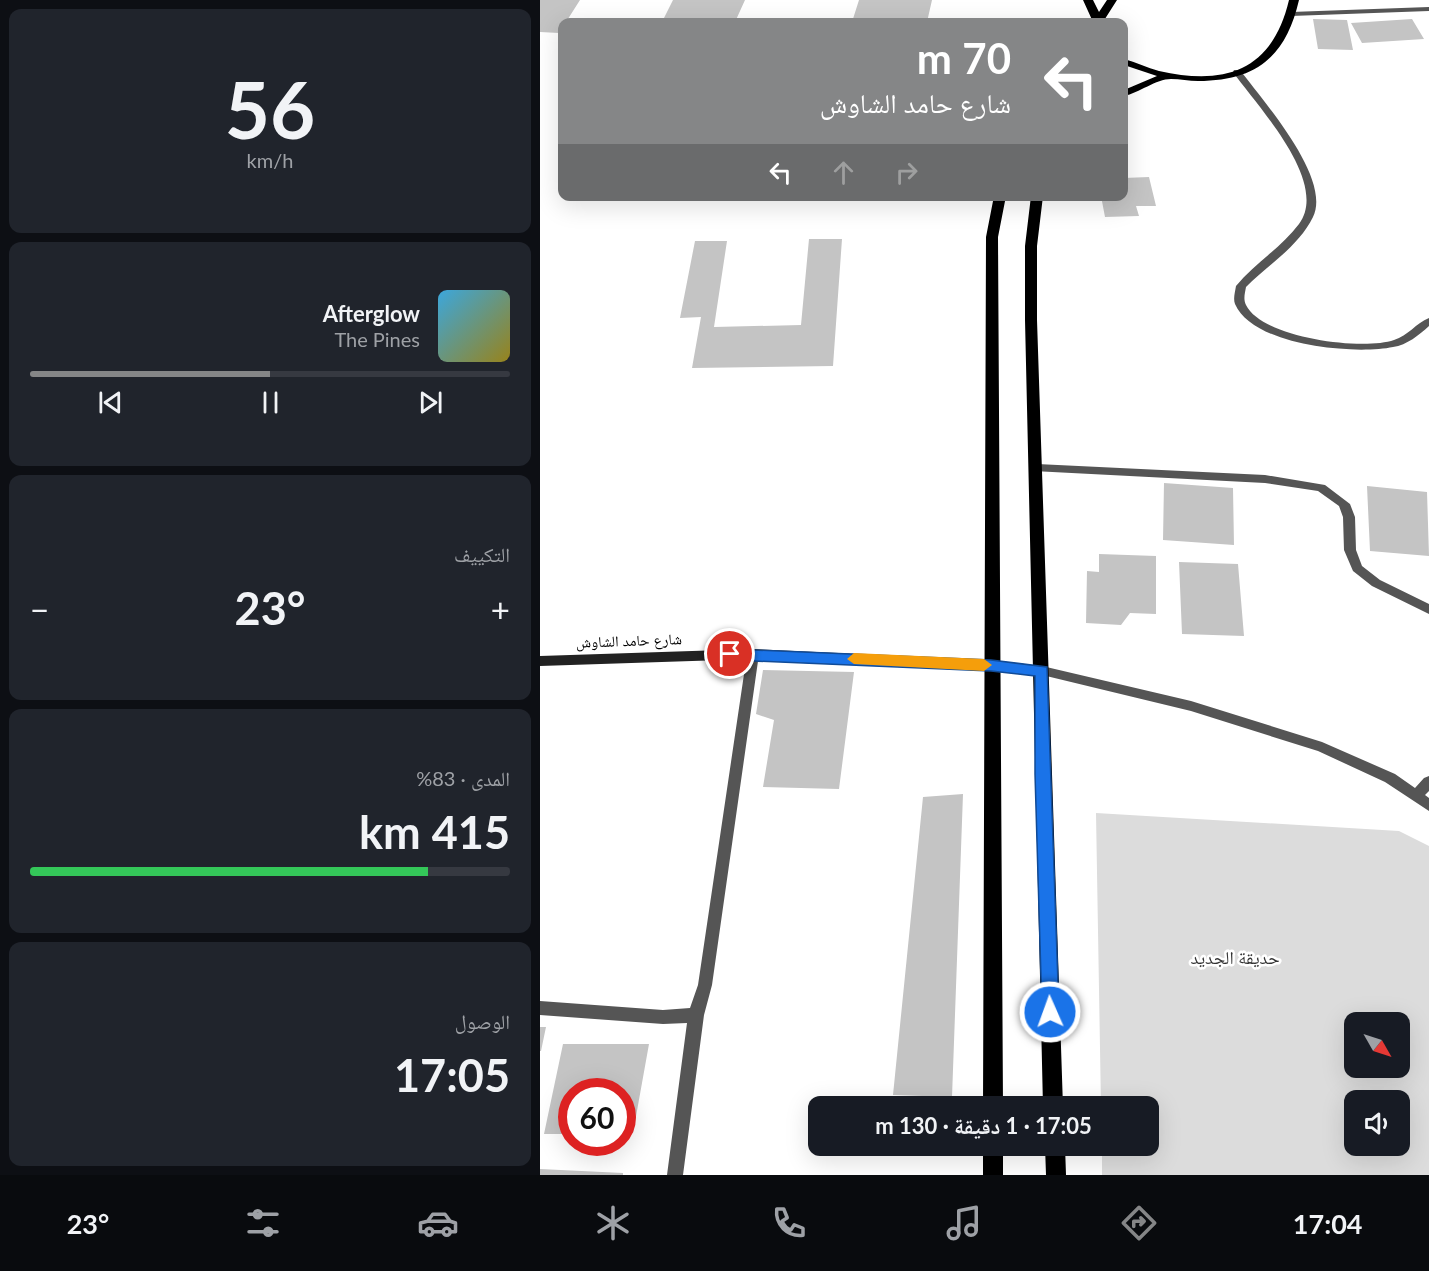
<!DOCTYPE html>
<html lang="ar">
<head>
<meta charset="utf-8">
<style>
  body { margin:0; font-family:Lato,"Noto Naskh Arabic",sans-serif; background:#20242c; color:#f1f3f6; direction:rtl; height:100vh; display:flex; flex-direction:column; font-size:22px; white-space:nowrap }
  * { box-sizing:border-box; margin:0 }
  p { font-size:20px; color:#9ea1a6 }
  .icon { flex:none; width:33px; height:33px; fill:none; stroke:currentColor; stroke-width:2; stroke-linecap:round; stroke-linejoin:round }
  .map { position:relative; flex:1; overflow:hidden; direction:ltr }
  .panel { display:flex; flex-direction:column; gap:9px; padding:9px; background:#0d0f14; width:540px }
  .panel>* { flex:none }
  .hud { position:absolute; left:18px; top:18px; width:570px; height:183px; border-radius:12px; box-shadow:0 6px 24px #0002; direction:rtl; background:#858687; color:#fff; overflow:hidden }
  .needle { width:39px; rotate:129deg }
  .controls { position:absolute; left:804px; top:1012px; display:grid; gap:12px }
  .controls a { display:grid; place-items:center; width:66px; height:66px; border-radius:12px; background:#171b24; box-shadow:0 6px 24px #0002; font-size:30px }
  .speed { position:absolute; left:18px; top:1078px; display:flex; gap:12px; font-size:30px; font-weight:700; text-align:center }
  .speed>* { display:grid; place-content:center; width:78px; height:78px; border-radius:50%; background:#171b24; box-shadow:0 6px 24px #0002; line-height:1 }
  .speed .limit { border:9px solid #d22; background:#fff; color:#111 }
  .pin { position:absolute; display:grid; place-items:center; width:51px; height:51px; color:#fff; margin:-26px; border:3px solid #fff; border-radius:50%; box-shadow:0 2px 6px #0007 }
  .me { position:absolute; width:66px; margin:-33px; rotate:358deg; stroke-linejoin:round; filter:drop-shadow(0 0 4px #0008) }
  .turn { display:flex; align-items:center; gap:21px; height:126px; padding:0 18px; font-size:27px }
  .turn .icon { width:78px; height:78px; stroke-width:2.5 }
  .turn b { display:block; font-size:42px; line-height:51px }
  .lanes { display:flex; align-items:center; height:57px; padding:0 18px; background:#0003; justify-content:center; gap:30px; direction:ltr }
  .lanes .off { opacity:.35 }
  .big { font-size:45px; font-weight:700; line-height:1.1 }
  .panel .tile { flex:1; display:flex; flex-direction:column; justify-content:center; gap:9px; min-width:0; padding:0 21px; border-radius:12px; background:#20242c }
  .panel .dial { align-items:center; gap:0 }
  .dial b { font-size:78px; line-height:1 }
  .song { display:flex; align-items:center; gap:18px }
  .cover { width:72px; height:72px; border-radius:9px; background:linear-gradient(135deg,hsl(200 70% 55%),hsl(50 70% 35%)) }
  .played { height:6px; border-radius:3px; background:linear-gradient(90deg,#858687 50%,#363941 50%) }
  .keys { display:flex; justify-content:space-around; direction:ltr }
  .heat { display:flex; justify-content:space-between; align-items:center; font-size:33px; direction:ltr }
  .charge { height:9px; border-radius:4px; background:linear-gradient(90deg,#34c759 83%,#363941 0) }
  .trip { position:absolute; left:268px; top:1096px; width:351px; height:60px; border-radius:12px; background:#171b24; box-shadow:0 6px 24px #0002; font-weight:700; line-height:60px; text-align:center; direction:rtl }
  .menu { display:flex; height:96px; justify-content:space-around; align-items:center; background:#090b0e; color:#9ea1a6 }
  .menu .icon { width:42px; height:42px }
  .menu .current { color:#858687 }
  .menu b { font-size:27px; color:#f1f3f6 }
  main { display:flex; flex:1; min-height:0 }
  .map>svg:first-child { display:block }
</style>
</head>
<body>
<main>
<div class="map">
<svg width="889" height="1175" viewBox="0 0 889 1175">
  <rect width="100%" height="100%" fill="#fff"/>
  <path fill="#dcdcdc" fill-rule="evenodd" d="M 556,813 L 859,831 L 889,846 L 889,1175 L 562,1175 L 562,1146 L 609,1146 L 609,1107 L 561,1107 ZM 814,1023 L 860,1023 L 860,1068 L 814,1068 ZM 814,1101 L 860,1101 L 860,1146 L 814,1146 Z"/>
  <path fill="#c4c4c4" d="M 0,0 L 40,0 L 26,22 L 22,22 L 19,33 L 0,32 Z
    M 133,0 L 205,0 L 195,22 L 122,22 Z
    M 319,0 L 392,0 L 387,22 L 312,22 Z
    M 773,19 L 807,20 L 813,50 L 778,49 Z
    M 872,19 L 884,39 L 822,43 L 811,23 Z
    M 609,177 L 616,206 L 596,206 L 599,216 L 565,217 L 561,196 L 584,196 L 584,178 Z
    M 269,239 L 302,239 L 293,366 L 152,368 L 161,317 L 140,318 L 155,241 L 187,241 L 174,327 L 261,325 Z
    M 624,483 L 693,488 L 694,545 L 623,540 Z
    M 827,486 L 887,492 L 889,556 L 830,551 Z
    M 559,554 L 616,556 L 616,614 L 590,613 L 581,625 L 546,623 L 547,571 L 559,572 Z
    M 639,562 L 698,564 L 704,636 L 642,634 Z
    M 223,670 L 314,672 L 299,789 L 223,787 L 234,720 L 216,714 Z
    M 423,794 L 412,1097 L 353,1095 L 383,797 Z
    M 0,1027 L 6,1027 L 1,1051 L 0,1051 Z
    M 23,1044 L 109,1044 L 93,1133 L 82,1134 L 82,1092 L 32,1092 L 32,1134 L 4,1134 Z
    M 0,1169 L 83,1173 L 83,1175 L 0,1175 Z"/>
  <g fill="none" stroke-linecap="round" stroke-linejoin="round">
    <path fill="#555" fill-rule="evenodd" d="M 889,7 L 889,11 L 751,16 L 747,14 L 751,12 Z
      M 694,70 L 700,70 C 723,101 792,178 773,217 C 759,246 728,265 706,287 C 705,293 703,299 706,305 C 722,338 822,351 854,340 C 868,336 876,323 889,318 L 889,326 C 879,335 867,345 853,347 C 815,355 713,346 695,304 C 693,299 695,292 696,286 C 715,263 741,248 759,224 C 790,182 717,106 693,72 Z
      M 497,464 L 725,475 L 785,485 L 810,504 L 815,517 L 816,550 L 822,566 L 840,580 L 889,604 L 889,614 L 832,586 L 813,571 L 804,550 L 803,517 L 799,506 L 778,491 L 725,483 L 493,471 L 491,468 L 493,465 Z
      M 213,649 L 217,651 L 219,654 L 172,985 L 164,1015 L 143,1175 L 127,1175 L 147,1023 L 123,1024 L 0,1015 L 0,1001 L 123,1010 L 150,1008 L 158,985 L 207,654 L 209,651 Z
      M 502,666 L 651,701 L 782,742 L 855,774 L 875,788 L 884,778 L 889,776 L 889,791 L 885,795 L 889,798 L 889,811 L 845,782 L 778,751 L 651,711 L 498,674 L 496,671 L 498,668 Z"/>
    <path fill="#222" fill-rule="evenodd" d="M 213,649 L 451,660 L 502,666 L 506,668 L 508,671 L 506,674 L 502,676 L 451,670 L 213,659 L 0,666 L 0,656 Z"/>
    <path fill="#000" fill-rule="evenodd" d="M 543,0 L 553,0 L 559,12 L 567,0 L 577,0 L 563,22 L 553,22 Z
      M 749,0 L 759,0 C 746,56 717,81 658,81 C 649,81 640,79 631,79 C 616,79 599,93 584,96 L 584,90 L 617,76 L 584,65 L 584,59 C 596,62 607,68 619,71 C 686,86 732,71 749,0 Z
      M 454,196 L 466,196 L 458,237 L 463,1107 L 443,1107 L 446,237 Z
      M 491,196 L 503,196 L 497,246 L 497,320 L 523,1107 L 503,1107 L 485,320 L 485,246 Z
      M 443,1146 L 463,1146 L 463,1175 L 443,1175 Z
      M 505,1146 L 525,1146 L 526,1175 L 506,1175 Z"/>
  </g>
  <path fill="#1a73e8" stroke="#114b97" stroke-width="1.5" d="M 190,649 L 451,660 L 507,667 L 519,1012 L 516,1018 L 510,1020 L 504,1018 L 502,1012 L 495,774 L 495,676 L 451,671 L 190,660 L 183,654 Z"/>
  <path fill="#f59e0b" d="M 314,653 L 444,659 L 452,665 L 444,671 L 314,664 L 307,659 Z"/>
  <g text-anchor="middle" stroke-width="5" stroke-linejoin="round" paint-order="stroke">
    <g font-size="15" fill="#000" stroke="#fff">
      <text transform="translate(89 641) rotate(-2)" y="5">شارع حامد الشاوش</text>
    </g>
    <g font-size="18" fill="#333" stroke="#fff">
      <text x="695" y="964">حديقة الجديد</text>
    </g>
  </g>
</svg>
<div class="controls">
<a><svg class="needle" viewBox="-14 -14 28 28"><path d="M0-13l5 13h-10z" fill="#e53935"/><path d="M0 13l5-13h-10z" fill="#9ea1a6"/></svg></a>
<a><svg class="icon" aria-label="sound" viewBox="0 0 24 24"><path d="M4 9h4l5-4v14l-5-4H4zM17 9q2 3 0 6"/></svg></a>
</div>
<div class="speed"><div class="limit">60</div></div>
<div class="pin" style="left:190px;top:654px;background:#d93025"><svg class="icon" aria-label="arrive" viewBox="0 0 24 24"><path d="M6 21V4h12l-3 4 3 4H6"/></svg></div>
<svg class="me" style="left:510px;top:1012px" viewBox="-20 -20 40 40"><circle r="17" fill="#1a73e8" stroke="#fff" stroke-width="3"/><path d="M0-11L8 9 0 5-8 9z" fill="#fff"/></svg>
<div class="trip">17:05 · 1 دقيقة · 130 m</div>
<div class="hud">
<div class="turn"><svg class="icon" aria-label="left" viewBox="0 0 24 24"><path d="M17 20v-9H6M10 6l-5 5 5 5"/></svg><div><b>70 m</b>شارع حامد الشاوش</div></div>
<div class="lanes"><svg class="icon" aria-label="left" viewBox="0 0 24 24"><path d="M17 20v-9H6M10 6l-5 5 5 5"/></svg><svg class="icon off" aria-label="ahead" viewBox="0 0 24 24"><path d="M12 20V5M6 11l6-6 6 6"/></svg><svg class="icon off" aria-label="right" viewBox="0 0 24 24"><path d="M7 20v-9h11M14 6l5 5-5 5"/></svg></div>
</div>
</div>
<section class="panel">
<div class="tile dial"><b>56</b><p>km/h</p></div>
<div class="tile">
<div class="song"><i class="cover"></i><div><b>Afterglow</b><p>The Pines</p></div></div>
<div class="played"></div>
<div class="keys"><svg class="icon" aria-label="previous" viewBox="0 0 24 24"><path d="M18 5L8 12l10 7zM5 5v14"/></svg><svg class="icon" aria-label="pause" viewBox="0 0 24 24"><path d="M8 5v14M16 5v14"/></svg><svg class="icon" aria-label="next" viewBox="0 0 24 24"><path d="M6 5l10 7-10 7zM19 5v14"/></svg></div>
</div>
<div class="tile"><p>التكييف</p>
<div class="heat"><a>−</a><b class="big">23°</b><a>+</a></div>
</div>
<div class="tile"><p>المدى · 83%</p><b class="big">415 km</b><div class="charge"></div></div>
<div class="tile"><p>الوصول</p><b class="big">17:05</b></div>
</section>
</main>
<nav class="menu">
<b>17:04</b>
<svg class="icon current" aria-label="directions" viewBox="0 0 24 24"><path d="M12 3l9 9-9 9-9-9zM9 14v-3h6M13 9l2 2-2 2"/></svg>
<svg class="icon" aria-label="music" viewBox="0 0 24 24"><path d="M9 18V5l10-2v13"/><circle cx="6" cy="18" r="3"/><circle cx="16" cy="16" r="3"/></svg>
<svg class="icon" aria-label="phone" viewBox="0 0 24 24"><path d="M5 4h4l2 5-3 2q2 4 5 5l2-3 5 2v4C11 20 4 13 5 4z"/></svg>
<svg class="icon" aria-label="climate" viewBox="0 0 24 24"><path d="M12 3v18M4 7l16 10M4 17L20 7"/></svg>
<svg class="icon" aria-label="car" viewBox="0 0 24 24"><path d="M5 17H2v-5l4-1 3-4h7l3 4 3 1v5h-3M9 17h6M6 11h13"/><circle cx="7" cy="17" r="2"/><circle cx="17" cy="17" r="2"/></svg>
<svg class="icon" aria-label="filters" viewBox="0 0 24 24"><path d="M4 7h16M4 17h16"/><circle cx="9" cy="7" r="2"/><circle cx="15" cy="17" r="2"/></svg>
<b>23°</b>
</nav>
</body>
</html>
